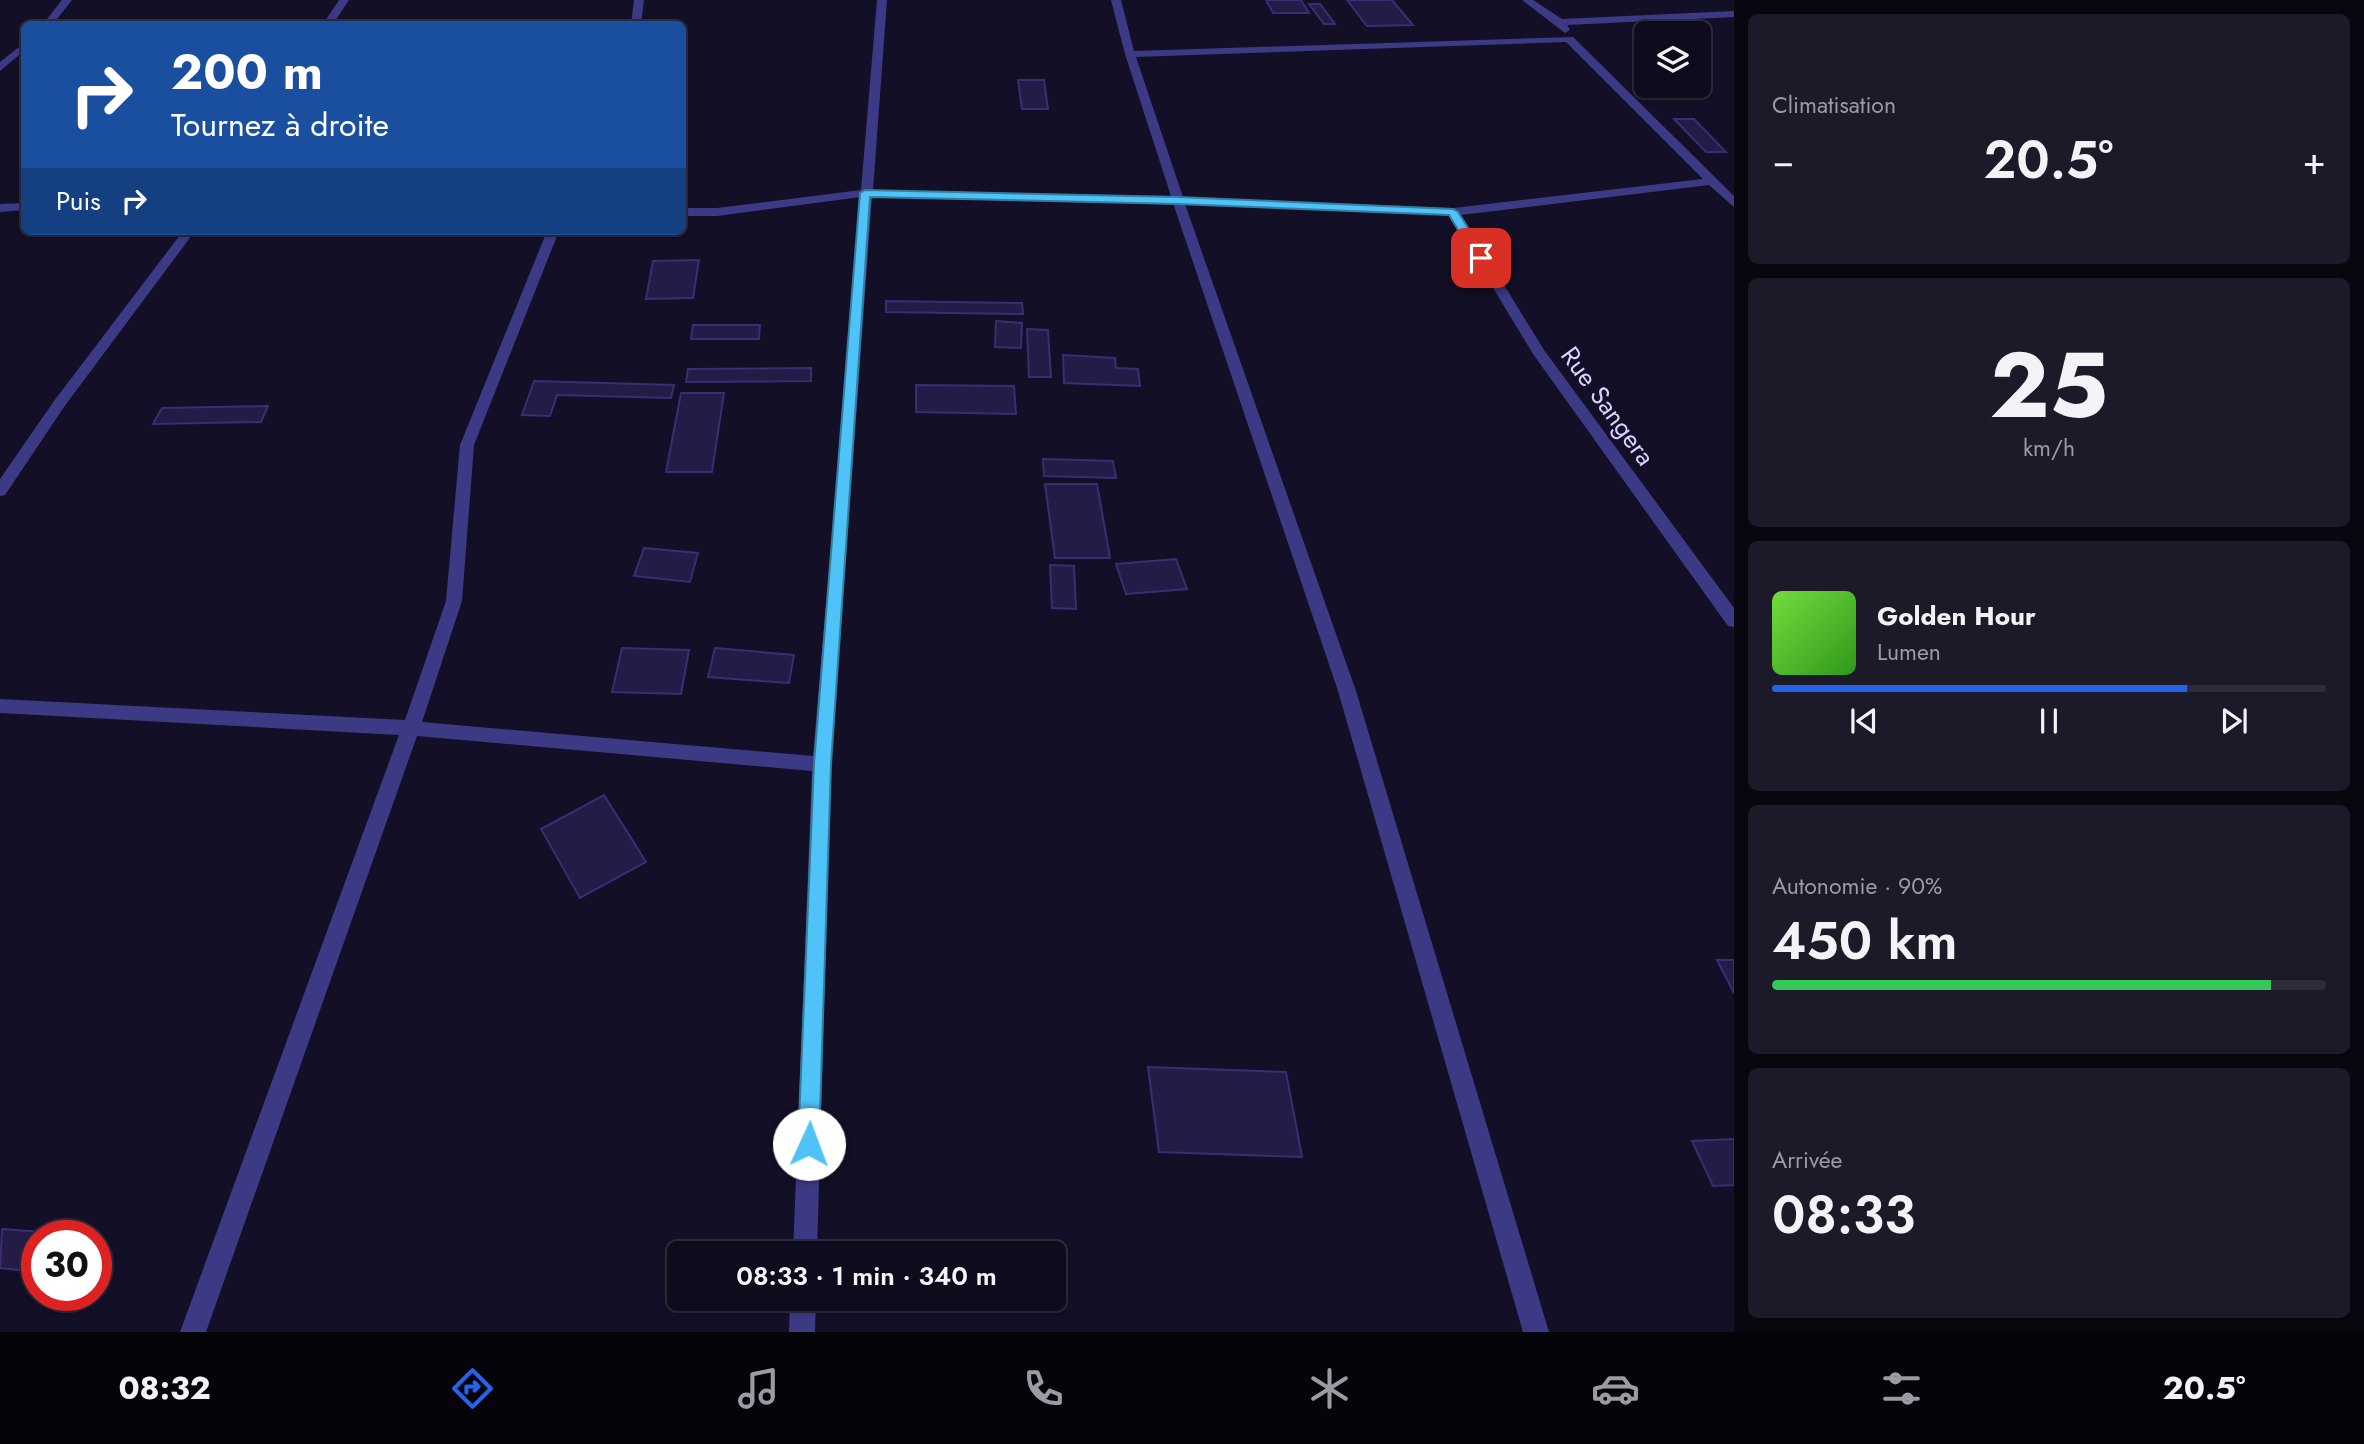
<!DOCTYPE html>
<html lang="fr">
<head>
<meta charset="utf-8">
<style>
  body { margin:0; font-family:Jost,sans-serif; background:#1c1929; color:#f1f3f6; height:100vh; display:flex; flex-direction:column; font-size:26px; white-space:nowrap }
  * { box-sizing:border-box; margin:0 }
  p { font-size:23px; color:#9b9ba3 }
  .icon { flex:none; width:38px; height:38px; fill:none; stroke:currentColor; stroke-width:2; stroke-linecap:round; stroke-linejoin:round }
  .map { position:relative; flex:1; overflow:hidden }
  .panel { display:flex; flex-direction:column; gap:14px; padding:14px; background:#08060f; width:630px }
  .panel>* { flex:none }
  .hud { position:absolute; left:21px; top:21px; width:665px; height:214px; border-radius:10px; box-shadow:0 2px 5px #0004,0 0 0 2px #2e2b3b; background:#1a4fa0; color:#fff; overflow:hidden }
  .buttons { position:absolute; left:1634px; top:21px; display:grid; gap:14px }
  .buttons a { display:grid; place-items:center; width:77px; height:77px; border-radius:10px; background:#0e0b1c; box-shadow:0 2px 5px #0004,0 0 0 2px #2e2b3b; font-size:35px }
  .speed { position:absolute; left:21px; top:1220px; display:flex; gap:14px; font-size:35px; font-weight:700; text-align:center }
  .speed>* { display:grid; place-content:center; width:91px; height:91px; border-radius:50%; background:#0e0b1c; box-shadow:0 2px 5px #0004,0 0 0 2px #2e2b3b; line-height:1 }
  .speed .limit { border:10px solid #d22; background:#fff; color:#111 }
  .pin { position:absolute; display:grid; place-items:center; width:60px; height:60px; color:#fff; margin:-30px; border-radius:14px; box-shadow:0 4px 10px #0006 }
  .me { position:absolute; width:77px; margin:-38px; rotate:2deg; stroke-linejoin:round; filter:drop-shadow(0 0 5px #0008) }
  .turn { display:flex; align-items:center; gap:24px; height:147px; padding:0 35px; font-size:32px }
  .turn .icon { width:91px; height:91px; stroke-width:2.5 }
  .turn b { display:block; font-size:49px; line-height:60px }
  .then { display:flex; align-items:center; height:66px; padding:0 35px; background:#0003; gap:14px; font-size:26px }
  .big { font-size:52px; font-weight:600; line-height:1.1 }
  .panel .card { flex:1; display:flex; flex-direction:column; justify-content:center; gap:10px; min-width:0; padding:0 24px; border-radius:10px; background:#1c1929 }
  .panel .dial { align-items:center; gap:0 }
  .dial b { font-size:91px; line-height:1 }
  .song { display:flex; align-items:center; gap:21px }
  .cover { width:84px; height:84px; border-radius:10px; background:linear-gradient(135deg,hsl(100 70% 55%),hsl(110 70% 35%)) }
  .played { height:7px; border-radius:4px; background:linear-gradient(90deg,#2563eb 75%,#2e2b3b 75%) }
  .keys { display:flex; justify-content:space-around; direction:ltr }
  .heat { display:flex; justify-content:space-between; align-items:center; font-size:38px; direction:ltr }
  .charge { height:10px; border-radius:5px; background:linear-gradient(90deg,#34c759 90%,#2e2b3b 0) }
  .trip { position:absolute; left:667px; top:1241px; width:399px; height:70px; border-radius:10px; background:#0e0b1c; box-shadow:0 2px 5px #0004,0 0 0 2px #2e2b3b; font-weight:600; line-height:70px; text-align:center }
  .menu { display:flex; height:112px; justify-content:space-around; align-items:center; background:#06040b; color:#9b9ba3 }
  .menu .icon { width:49px; height:49px }
  .menu .selected { color:#2563eb }
  .menu b { font-size:32px; color:#f1f3f6 }
  main { display:flex; flex:1; min-height:0 }
  .map>svg:first-child { display:block }
</style>
</head>
<body>
<main>
<div class="map">
<svg width="1734" height="1332" viewBox="0 0 1734 1332">
  <rect width="100%" height="100%" fill="#130f26"/>
  <path fill="#241b47" stroke="#3b2d73" stroke-width="2" d="M 1266,0 L 1301,0 L 1309,13 L 1273,13 Z
    M 1347,0 L 1392,0 L 1413,25 L 1367,26 Z
    M 1309,4 L 1320,4 L 1335,24 L 1324,24 Z
    M 1018,80 L 1044,80 L 1048,109 L 1022,109 Z
    M 1674,119 L 1694,119 L 1726,152 L 1706,152 Z
    M 699,260 L 693,298 L 646,299 L 653,261 Z
    M 886,301 L 1022,303 L 1023,314 L 886,312 Z
    M 996,321 L 1022,323 L 1021,348 L 995,347 Z
    M 693,325 L 760,325 L 759,339 L 691,339 Z
    M 1027,329 L 1048,330 L 1051,377 L 1029,377 Z
    M 1063,355 L 1115,358 L 1116,368 L 1138,369 L 1140,386 L 1064,383 Z
    M 811,368 L 811,381 L 686,382 L 688,369 Z
    M 534,381 L 674,385 L 671,398 L 557,395 L 550,416 L 522,415 Z
    M 916,385 L 1014,386 L 1016,414 L 916,412 Z
    M 681,393 L 724,393 L 712,472 L 666,472 Z
    M 268,406 L 261,422 L 153,424 L 162,408 Z
    M 1043,459 L 1113,461 L 1116,478 L 1044,476 Z
    M 1045,484 L 1097,484 L 1110,558 L 1055,558 Z
    M 644,548 L 698,553 L 690,582 L 634,576 Z
    M 1176,559 L 1187,589 L 1126,594 L 1116,564 Z
    M 1050,565 L 1074,566 L 1076,609 L 1052,608 Z
    M 622,648 L 689,650 L 681,694 L 612,692 Z
    M 715,648 L 794,655 L 789,683 L 708,677 Z
    M 604,795 L 646,862 L 580,898 L 541,829 Z
    M 1717,960 L 1734,960 L 1734,993 Z
    M 1148,1067 L 1286,1072 L 1302,1157 L 1159,1152 Z
    M 1734,1139 L 1734,1185 L 1713,1186 L 1692,1141 Z
    M 2,1229 L 43,1232 L 42,1236 L 37,1236 L 37,1247 L 26,1271 L 0,1268 Z"/>
  <g fill="none" stroke-linecap="round" stroke-linejoin="round">
    <path fill="#3d3a85" fill-rule="evenodd" d="M 62,0 L 72,0 L 53,24 L 43,24 Z
      M 339,0 L 349,0 L 333,24 L 323,24 Z
      M 634,0 L 644,0 L 641,24 L 631,24 Z
      M 877,0 L 887,0 L 873,190 L 1171,196 L 1125,54 L 1111,0 L 1121,0 L 1134,51 L 1573,37 L 1734,196 L 1734,207 L 1709,185 L 1461,215 L 1544,350 L 1734,608 L 1734,627 L 1728,626 L 1533,354 L 1449,215 L 1185,204 L 1356,691 L 1549,1332 L 1523,1332 L 1338,691 L 1173,203 L 872,197 L 831,764 L 817,1253 L 793,1253 L 812,771 L 417,736 L 206,1332 L 180,1332 L 399,735 L 0,713 L 0,699 L 405,720 L 446,601 L 460,445 L 547,231 L 559,231 L 474,445 L 462,601 L 422,722 L 813,756 L 861,197 L 717,216 L 682,216 L 682,208 L 717,208 L 861,190 ZM 1566,42 L 1703,179 L 1453,208 L 1183,197 L 1136,57 Z
      M 1522,0 L 1533,0 L 1562,19 L 1734,11 L 1734,17 L 1567,25 L 1570,30 L 1565,33 Z
      M 24,43 L 24,51 L 0,71 L 0,62 Z
      M 0,204 L 24,203 L 24,210 L 0,212 Z
      M 183,231 L 195,231 L 64,407 L 5,495 L 0,496 L 0,479 L 54,401 Z
      M 790,1298 L 816,1298 L 815,1332 L 789,1332 Z"/>
  </g>
  <path fill="#4fc3f7" stroke="#337fa1" stroke-width="2" d="M 865,190 L 1178,197 L 1453,209 L 1458,212 L 1487,258 L 1477,261 L 1449,215 L 1178,204 L 870,197 L 831,764 L 819,1144 L 816,1152 L 809,1155 L 801,1152 L 798,1144 L 814,764 L 860,193 Z"/>
  <g text-anchor="middle" stroke-width="7" stroke-linejoin="round" paint-order="stroke">
    <g font-size="26" fill="#d9d4ff" stroke="#130f26">
      <text transform="translate(1608 406) rotate(54)" y="9">Rue Sangera</text>
    </g>
  </g>
</svg>
<div class="buttons">
<a><svg class="icon" aria-label="layers" viewBox="0 0 24 24"><path d="M12 4l9 5-9 5-9-5zM3 14l9 5 9-5"/></svg></a>
</div>
<div class="speed"><div class="limit">30</div></div>
<div class="pin" style="left:1481px;top:258px;background:#d93025"><svg class="icon" aria-label="arrive" viewBox="0 0 24 24"><path d="M6 21V4h12l-3 4 3 4H6"/></svg></div>
<svg class="me" style="left:809px;top:1144px" viewBox="-20 -20 40 40"><circle r="19" fill="#fff"/><path d="M0-13L10 11 0 6-10 11z" fill="#4fc3f7"/></svg>
<div class="trip">08:33 · 1 min · 340 m</div>
<div class="hud">
<div class="turn"><svg class="icon" aria-label="right" viewBox="0 0 24 24"><path d="M7 20v-9h11M14 6l5 5-5 5"/></svg><div><b>200 m</b>Tournez à droite</div></div>
<div class="then">Puis<svg class="icon" aria-label="right" viewBox="0 0 24 24"><path d="M7 20v-9h11M14 6l5 5-5 5"/></svg></div>
</div>
</div>
<section class="panel">
<div class="card"><p>Climatisation</p>
<div class="heat"><a>−</a><b class="big">20.5°</b><a>+</a></div>
</div>
<div class="card dial"><b>25</b><p>km/h</p></div>
<div class="card">
<div class="song"><i class="cover"></i><div><b>Golden Hour</b><p>Lumen</p></div></div>
<div class="played"></div>
<div class="keys"><svg class="icon" aria-label="previous" viewBox="0 0 24 24"><path d="M18 5L8 12l10 7zM5 5v14"/></svg><svg class="icon" aria-label="pause" viewBox="0 0 24 24"><path d="M8 5v14M16 5v14"/></svg><svg class="icon" aria-label="next" viewBox="0 0 24 24"><path d="M6 5l10 7-10 7zM19 5v14"/></svg></div>
</div>
<div class="card"><p>Autonomie · 90%</p><b class="big">450 km</b><div class="charge"></div></div>
<div class="card"><p>Arrivée</p><b class="big">08:33</b></div>
</section>
</main>
<nav class="menu">
<b>08:32</b>
<svg class="icon selected" aria-label="directions" viewBox="0 0 24 24"><path d="M12 3l9 9-9 9-9-9zM9 14v-3h6M13 9l2 2-2 2"/></svg>
<svg class="icon" aria-label="music" viewBox="0 0 24 24"><path d="M9 18V5l10-2v13"/><circle cx="6" cy="18" r="3"/><circle cx="16" cy="16" r="3"/></svg>
<svg class="icon" aria-label="phone" viewBox="0 0 24 24"><path d="M5 4h4l2 5-3 2q2 4 5 5l2-3 5 2v4C11 20 4 13 5 4z"/></svg>
<svg class="icon" aria-label="climate" viewBox="0 0 24 24"><path d="M12 3v18M4 7l16 10M4 17L20 7"/></svg>
<svg class="icon" aria-label="car" viewBox="0 0 24 24"><path d="M5 17H2v-5l4-1 3-4h7l3 4 3 1v5h-3M9 17h6M6 11h13"/><circle cx="7" cy="17" r="2"/><circle cx="17" cy="17" r="2"/></svg>
<svg class="icon" aria-label="filters" viewBox="0 0 24 24"><path d="M4 7h16M4 17h16"/><circle cx="9" cy="7" r="2"/><circle cx="15" cy="17" r="2"/></svg>
<b>20.5°</b>
</nav>
</body>
</html>
